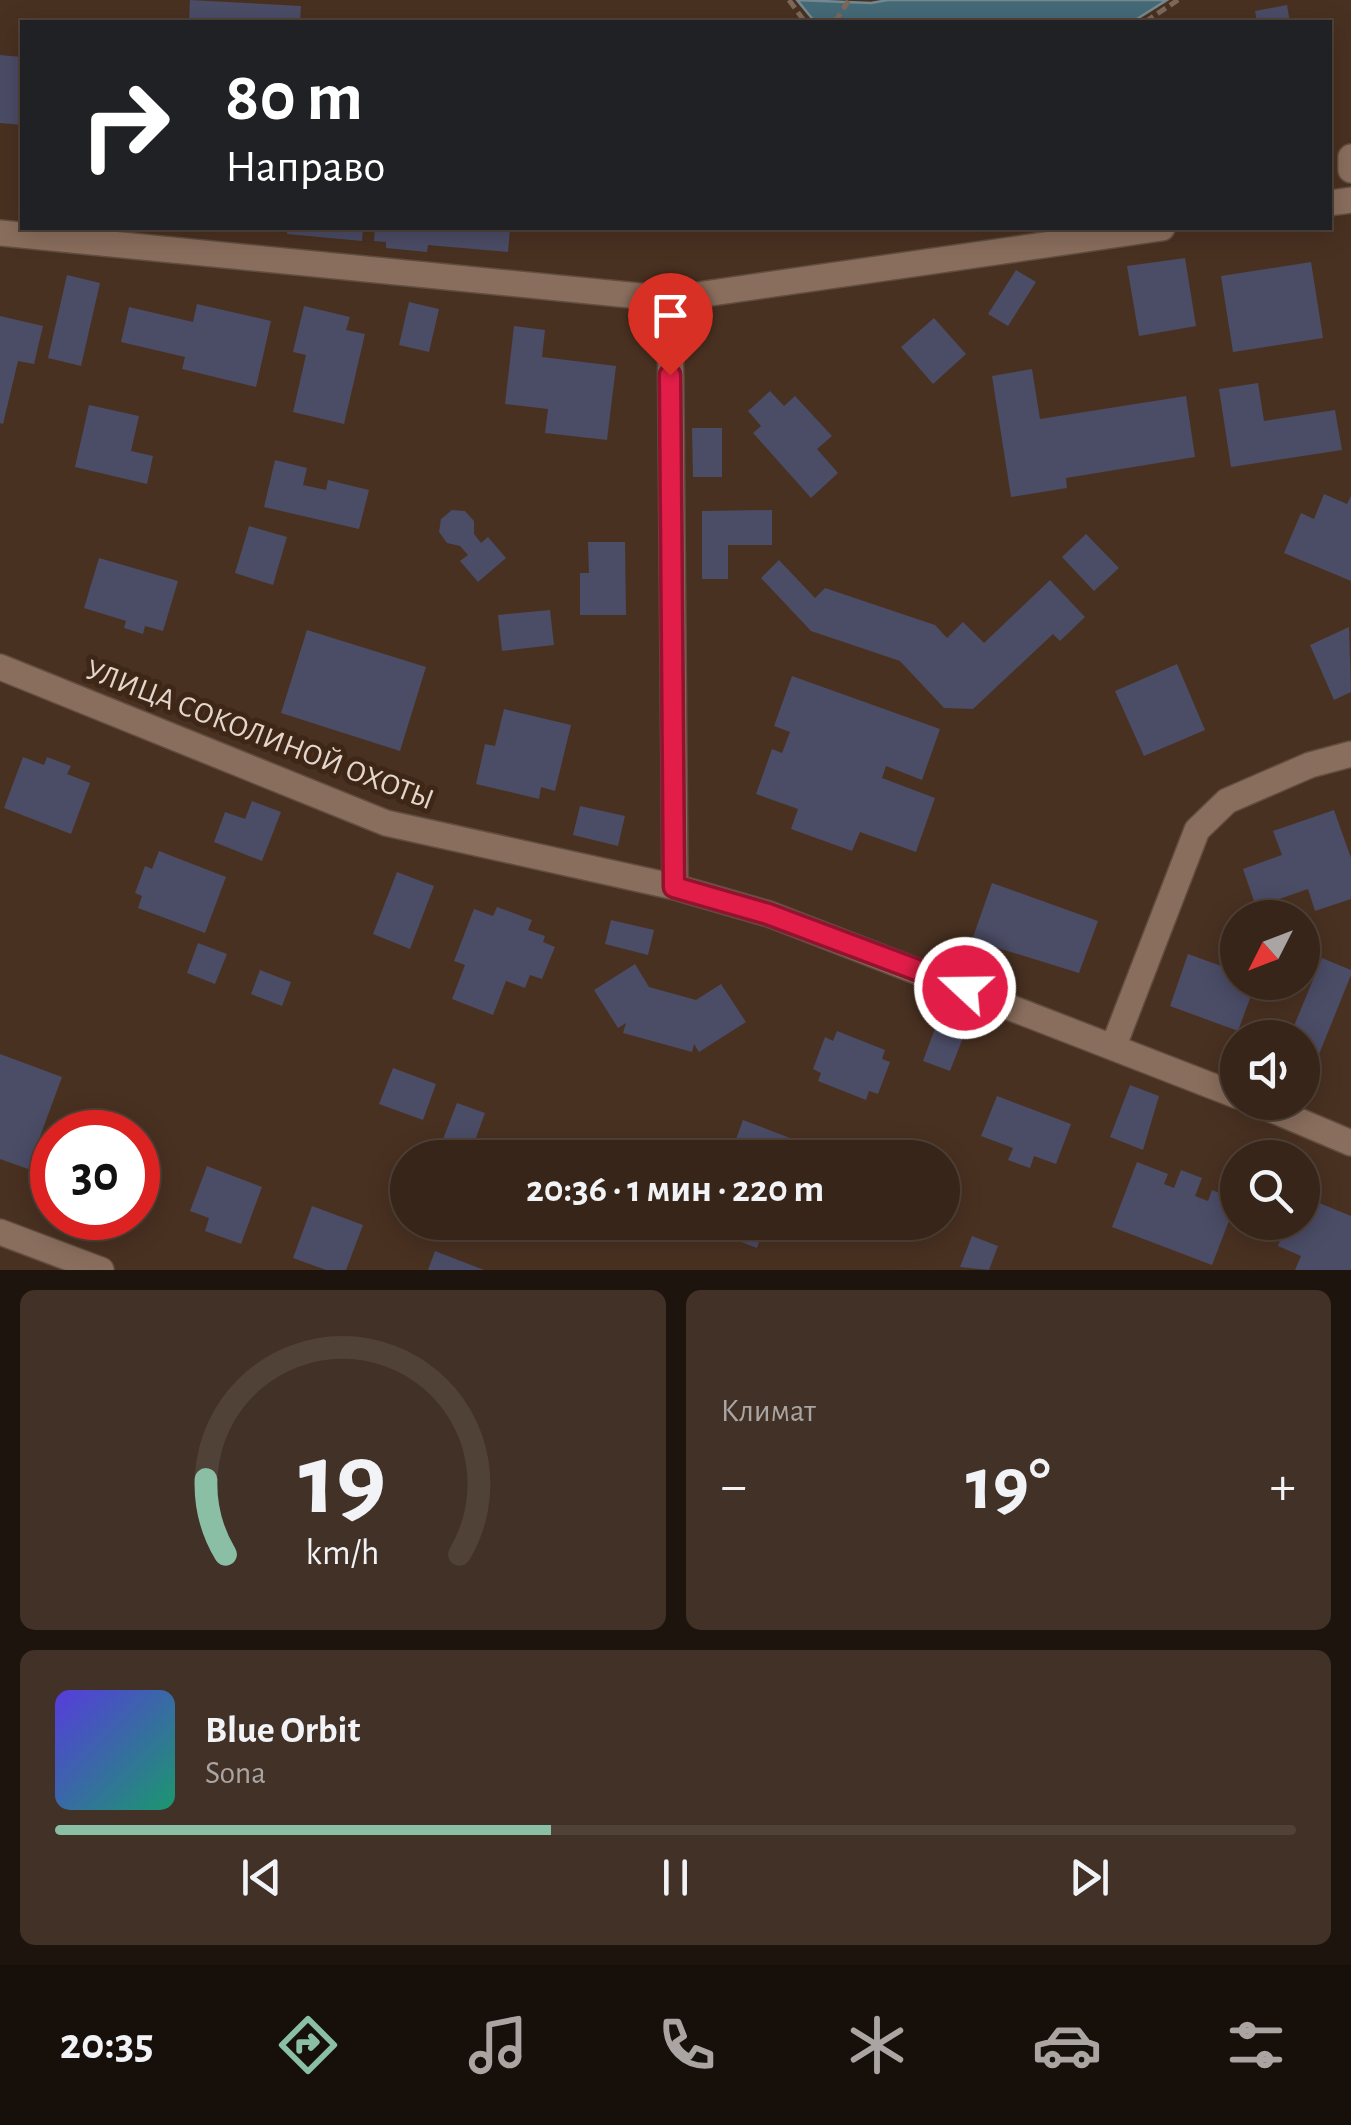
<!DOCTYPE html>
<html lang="ru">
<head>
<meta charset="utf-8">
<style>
  body { margin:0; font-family:"Alegreya Sans",sans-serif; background:#423126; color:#f1f3f6; height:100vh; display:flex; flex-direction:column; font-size:38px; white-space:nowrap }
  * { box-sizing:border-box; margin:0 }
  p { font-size:32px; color:#aaa5a2 }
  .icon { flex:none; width:55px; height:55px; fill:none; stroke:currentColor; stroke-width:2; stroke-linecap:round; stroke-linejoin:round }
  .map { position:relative; height:1270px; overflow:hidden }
  .side { display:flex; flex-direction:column; gap:20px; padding:20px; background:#1e140e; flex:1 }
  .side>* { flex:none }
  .banner { position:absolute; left:20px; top:20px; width:1312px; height:210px; border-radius:0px; box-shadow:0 5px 25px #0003,0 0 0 2px #514238; background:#202124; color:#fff; overflow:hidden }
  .needle { width:65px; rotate:228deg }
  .fabs { position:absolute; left:1220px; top:900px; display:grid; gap:20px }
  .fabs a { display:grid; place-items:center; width:100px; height:100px; border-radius:50%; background:#372519; box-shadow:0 5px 25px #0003,0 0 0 2px #514238; font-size:50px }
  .speed { position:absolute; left:30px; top:1110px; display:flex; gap:20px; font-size:50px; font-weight:700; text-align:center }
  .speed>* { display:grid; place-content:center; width:130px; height:130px; border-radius:50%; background:#372519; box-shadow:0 5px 25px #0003,0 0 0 2px #514238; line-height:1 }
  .speed .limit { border:15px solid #d22; background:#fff; color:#111 }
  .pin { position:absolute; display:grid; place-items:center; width:85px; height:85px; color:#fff; margin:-102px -42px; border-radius:50% 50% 50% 0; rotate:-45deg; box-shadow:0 0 10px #0007 }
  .pin .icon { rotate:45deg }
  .me { position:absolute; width:110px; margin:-55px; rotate:291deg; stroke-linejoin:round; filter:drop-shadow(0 0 8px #0008) }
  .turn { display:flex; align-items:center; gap:35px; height:210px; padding:0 40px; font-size:45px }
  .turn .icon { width:130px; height:130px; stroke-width:2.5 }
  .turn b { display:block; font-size:70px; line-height:85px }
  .big { font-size:75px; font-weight:700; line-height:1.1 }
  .side .card { flex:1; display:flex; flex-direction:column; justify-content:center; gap:15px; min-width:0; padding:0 35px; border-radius:15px; background:#423126 }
  .side .dial { align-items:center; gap:0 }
  .dial svg { height:260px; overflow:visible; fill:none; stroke:#514238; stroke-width:7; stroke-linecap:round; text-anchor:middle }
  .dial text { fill:#f1f3f6; stroke:none }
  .song { display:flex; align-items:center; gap:30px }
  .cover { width:120px; height:120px; border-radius:15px; background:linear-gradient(135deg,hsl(250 70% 55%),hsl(160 70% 35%)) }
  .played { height:10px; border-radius:5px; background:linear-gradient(90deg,#8abfa5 40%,#514238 40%) }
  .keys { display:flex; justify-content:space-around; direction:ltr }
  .heat { display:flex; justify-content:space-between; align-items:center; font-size:55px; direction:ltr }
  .side .tiles { flex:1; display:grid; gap:20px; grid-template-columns:1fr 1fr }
  .card:last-child { grid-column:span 2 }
  .trip { position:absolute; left:390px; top:1140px; width:570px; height:100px; border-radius:50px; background:#372519; box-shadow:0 5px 25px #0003,0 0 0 2px #514238; font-weight:700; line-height:100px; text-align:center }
  .menu { display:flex; height:160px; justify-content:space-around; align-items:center; background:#160f0a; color:#aaa5a2 }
  .menu .icon { width:70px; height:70px }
  .menu .selected { color:#8abfa5 }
  .menu b { font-size:45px; color:#f1f3f6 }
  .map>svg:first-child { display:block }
</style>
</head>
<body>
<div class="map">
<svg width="1351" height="1270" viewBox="0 0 1351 1270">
  <rect width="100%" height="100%" fill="#493121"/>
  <path fill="#456a77" stroke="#758a90" stroke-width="2.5" d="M 797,0 L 871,3 L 888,0 L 1167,0 L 1132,22 L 815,22 Z"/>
  <path fill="#4b4c66" d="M 190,0 L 301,6 L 300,22 L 189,22 Z
    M 1287,5 L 1290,22 L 1257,22 L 1255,11 Z
    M 0,55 L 22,57 L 22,125 L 0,123 Z
    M 287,228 L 363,228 L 362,241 L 287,234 Z
    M 375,228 L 510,228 L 508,252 L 428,245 L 427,252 L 386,248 L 386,242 L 374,241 Z
    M 1185,258 L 1196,326 L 1139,336 L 1127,266 Z
    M 1311,262 L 1323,338 L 1233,352 L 1221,276 Z
    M 1016,270 L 1036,282 L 1008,326 L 988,314 Z
    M 67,275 L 100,283 L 81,366 L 48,358 Z
    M 409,302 L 439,309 L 429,352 L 399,345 Z
    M 197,304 L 271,321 L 256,387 L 182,369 L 185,357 L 121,342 L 129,307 L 193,322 Z
    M 304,306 L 350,317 L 346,330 L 365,334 L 344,424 L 293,412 L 306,355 L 293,352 Z
    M 0,316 L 43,326 L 34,364 L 18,361 L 3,424 L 0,423 Z
    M 934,318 L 966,354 L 933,384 L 901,347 Z
    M 514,326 L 545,330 L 542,357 L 616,366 L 607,440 L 545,433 L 548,409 L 505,404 Z
    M 1032,369 L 1040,419 L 1186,396 L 1195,457 L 1066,478 L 1067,488 L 1011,497 L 992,376 Z
    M 1258,383 L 1264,421 L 1335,410 L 1342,450 L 1231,467 L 1219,389 Z
    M 770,391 L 784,406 L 795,396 L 832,436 L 817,449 L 838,473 L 811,498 L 753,433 L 761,426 L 748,411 Z
    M 89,405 L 139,416 L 131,451 L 153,456 L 147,484 L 75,467 Z
    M 692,428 L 722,428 L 722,477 L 693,477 Z
    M 275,460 L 307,468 L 303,485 L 326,490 L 328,480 L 369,490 L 359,529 L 264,507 Z
    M 1324,494 L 1347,504 L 1351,496 L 1351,581 L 1284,553 L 1301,513 L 1314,519 Z
    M 452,510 L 465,511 L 474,521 L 474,534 L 481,543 L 488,537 L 506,558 L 478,582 L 460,561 L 468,555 L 460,546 L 447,543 L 439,532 L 441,519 Z
    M 772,510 L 772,545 L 728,545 L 728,579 L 702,579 L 702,511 Z
    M 249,526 L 287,537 L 273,585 L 235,573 Z
    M 1086,534 L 1119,568 L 1094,591 L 1062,557 Z
    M 588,542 L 625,542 L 626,615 L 580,615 L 580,573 L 589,573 Z
    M 99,558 L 178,581 L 163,631 L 145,626 L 143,634 L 124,628 L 126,621 L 84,608 Z
    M 779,560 L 815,598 L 825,588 L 935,625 L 947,638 L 963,622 L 984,643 L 1050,580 L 1085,617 L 1060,641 L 1053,634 L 973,709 L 944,708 L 900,661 L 811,631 L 761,578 Z
    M 550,610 L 554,645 L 502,651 L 498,615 Z
    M 1349,627 L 1351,692 L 1334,700 L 1310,645 Z
    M 307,630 L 426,667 L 400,751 L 281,713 Z
    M 1177,664 L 1205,730 L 1144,756 L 1115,691 Z
    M 792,676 L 940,729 L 922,780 L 886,766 L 882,778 L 935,798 L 916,852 L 860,832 L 852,851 L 791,829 L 798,809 L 756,794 L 772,749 L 782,753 L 790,732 L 774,726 Z
    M 504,709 L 571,725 L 555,791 L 541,787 L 539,799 L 476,784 L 485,744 L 495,746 Z
    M 23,757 L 44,765 L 47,757 L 71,766 L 67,774 L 90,783 L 71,834 L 4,808 Z
    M 252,801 L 281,812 L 262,861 L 214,842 L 225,812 L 245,819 Z
    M 580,806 L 625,816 L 618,846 L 573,835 Z
    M 1334,810 L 1351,858 L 1351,899 L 1315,911 L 1308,889 L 1256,907 L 1243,869 L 1282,855 L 1273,831 Z
    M 159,851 L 226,877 L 205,933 L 138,908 L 142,896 L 135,893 L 145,866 L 152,869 Z
    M 397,872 L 434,886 L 410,949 L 373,934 Z
    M 992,883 L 1098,921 L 1079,973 L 972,940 Z
    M 497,907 L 532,920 L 528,930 L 545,936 L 543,942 L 555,947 L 542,979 L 530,975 L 525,988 L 506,981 L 493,1015 L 452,999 L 465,965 L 454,961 L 474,909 L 493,916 Z
    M 611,920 L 654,930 L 648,955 L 605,944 Z
    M 198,943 L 227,954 L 215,984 L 187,973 Z
    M 1188,954 L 1238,972 L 1238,982 L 1256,982 L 1238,1031 L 1170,1006 Z
    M 1322,958 L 1351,970 L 1351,975 L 1303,1094 L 1302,1038 L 1289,1038 Z
    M 635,964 L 649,987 L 696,1000 L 721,984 L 746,1022 L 699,1052 L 694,1044 L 692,1052 L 623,1033 L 626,1023 L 618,1028 L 594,990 Z
    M 260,970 L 291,982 L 282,1006 L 251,994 Z
    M 940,1015 L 968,1025 L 950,1071 L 923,1061 Z
    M 837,1031 L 885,1050 L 882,1059 L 890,1062 L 878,1094 L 869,1091 L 866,1100 L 818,1081 L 821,1073 L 813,1069 L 825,1037 L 833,1041 Z
    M 0,1054 L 62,1077 L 28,1169 L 0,1159 Z
    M 393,1068 L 436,1084 L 423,1120 L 379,1104 Z
    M 1130,1085 L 1159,1096 L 1143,1150 L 1110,1137 Z
    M 997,1096 L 1071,1124 L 1056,1164 L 1034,1156 L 1030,1168 L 1008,1160 L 1013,1148 L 981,1136 Z
    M 457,1103 L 485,1113 L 472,1149 L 443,1139 Z
    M 743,1120 L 803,1143 L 797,1158 L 729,1158 Z
    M 138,1137 L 151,1143 L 138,1179 Z
    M 1137,1162 L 1168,1174 L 1164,1184 L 1174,1188 L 1181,1170 L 1202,1178 L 1195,1196 L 1208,1201 L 1212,1190 L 1237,1200 L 1212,1265 L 1112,1227 Z
    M 207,1166 L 262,1187 L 241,1244 L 205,1231 L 209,1218 L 190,1211 Z
    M 1302,1196 L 1351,1216 L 1351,1270 L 1295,1270 L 1301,1256 L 1278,1246 L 1287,1222 L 1302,1222 Z
    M 312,1206 L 363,1225 L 346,1270 L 326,1270 L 293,1258 Z
    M 700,1222 L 766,1222 L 757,1248 L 699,1226 Z
    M 972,1236 L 998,1246 L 989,1270 L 960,1267 Z
    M 435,1251 L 484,1270 L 428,1270 Z"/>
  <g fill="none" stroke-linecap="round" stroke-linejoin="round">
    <defs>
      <path id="street" d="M 1351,157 L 1351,170
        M 1330,203 L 1351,200
        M 0,233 L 670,299 L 1162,228
        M 670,299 L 675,887
        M 0,667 L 386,823 L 675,887 L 769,914 L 1238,1096
        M 1114,1045 L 1197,830 L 1227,801 L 1310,765 L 1351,754
        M 1254,1102 L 1351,1143
        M 0,1232 L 101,1270"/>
    </defs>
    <use href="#street" stroke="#614e40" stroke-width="28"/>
    <path stroke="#7d685a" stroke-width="5" stroke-dasharray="10 5" stroke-linecap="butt" d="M 789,0 L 805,22
      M 835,22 L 849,0
      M 1145,22 L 1178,0"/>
    <use href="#street" stroke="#8a6e5d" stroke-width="25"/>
  </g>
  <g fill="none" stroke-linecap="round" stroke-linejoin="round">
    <defs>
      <path id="route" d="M 670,375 L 674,887 L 768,914 L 965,988"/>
    </defs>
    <use href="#route" stroke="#92132f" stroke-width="25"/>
    <use href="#route" stroke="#e11d48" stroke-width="18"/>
  </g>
  <g text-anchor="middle" stroke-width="10" stroke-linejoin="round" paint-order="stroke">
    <g font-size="30" fill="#e5d6cc" stroke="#3e2717">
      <text transform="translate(260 734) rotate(21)" y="10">УЛИЦА СОКОЛИНОЙ ОХОТЫ</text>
    </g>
  </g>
</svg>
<div class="fabs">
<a><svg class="needle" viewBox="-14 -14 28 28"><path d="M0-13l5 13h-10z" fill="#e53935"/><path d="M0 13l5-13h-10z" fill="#aaa5a2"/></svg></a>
<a><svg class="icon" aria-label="sound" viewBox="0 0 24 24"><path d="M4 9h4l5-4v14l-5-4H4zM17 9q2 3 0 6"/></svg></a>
<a><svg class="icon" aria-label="search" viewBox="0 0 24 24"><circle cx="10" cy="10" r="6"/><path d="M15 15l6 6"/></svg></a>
</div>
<div class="speed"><div class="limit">30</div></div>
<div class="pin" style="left:670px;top:375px;background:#d93025"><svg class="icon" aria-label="arrive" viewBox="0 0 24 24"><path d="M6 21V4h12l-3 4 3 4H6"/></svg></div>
<svg class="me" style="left:965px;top:988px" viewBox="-20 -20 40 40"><circle r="17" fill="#e11d48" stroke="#fff" stroke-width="3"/><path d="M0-11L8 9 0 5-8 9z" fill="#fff"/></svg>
<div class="trip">20:36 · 1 мин · 220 m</div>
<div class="banner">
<div class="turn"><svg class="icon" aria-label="right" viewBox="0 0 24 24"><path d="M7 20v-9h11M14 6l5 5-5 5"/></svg><div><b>80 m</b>Направо</div></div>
</div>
</div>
<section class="side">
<div class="tiles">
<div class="card dial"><svg viewBox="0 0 100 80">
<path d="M14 69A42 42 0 1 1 86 69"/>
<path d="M14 69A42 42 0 0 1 8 46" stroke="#8abfa5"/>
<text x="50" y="56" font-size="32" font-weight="700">19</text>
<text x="50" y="72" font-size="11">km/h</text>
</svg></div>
<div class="card"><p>Климат</p>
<div class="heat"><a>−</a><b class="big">19°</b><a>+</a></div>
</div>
<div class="card">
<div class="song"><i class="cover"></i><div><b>Blue Orbit</b><p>Sona</p></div></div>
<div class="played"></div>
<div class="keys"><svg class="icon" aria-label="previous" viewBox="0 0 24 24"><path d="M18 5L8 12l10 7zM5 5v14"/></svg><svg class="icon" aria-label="pause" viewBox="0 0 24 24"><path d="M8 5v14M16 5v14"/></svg><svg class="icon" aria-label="next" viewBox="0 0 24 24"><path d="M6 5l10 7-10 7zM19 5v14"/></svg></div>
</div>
</div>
</section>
<nav class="menu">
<b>20:35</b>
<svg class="icon selected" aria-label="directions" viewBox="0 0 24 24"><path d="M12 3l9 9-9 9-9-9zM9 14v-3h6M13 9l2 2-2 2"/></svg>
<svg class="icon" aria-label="music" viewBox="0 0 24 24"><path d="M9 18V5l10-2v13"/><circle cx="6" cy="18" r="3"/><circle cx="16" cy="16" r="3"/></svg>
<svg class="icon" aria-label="phone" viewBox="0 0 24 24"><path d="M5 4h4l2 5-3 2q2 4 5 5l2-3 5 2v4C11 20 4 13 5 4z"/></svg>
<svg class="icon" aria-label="climate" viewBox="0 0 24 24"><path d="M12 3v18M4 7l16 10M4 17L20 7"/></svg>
<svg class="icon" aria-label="car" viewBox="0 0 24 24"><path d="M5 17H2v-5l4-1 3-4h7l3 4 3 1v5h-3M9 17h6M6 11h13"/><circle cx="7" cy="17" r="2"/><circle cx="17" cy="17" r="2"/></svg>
<svg class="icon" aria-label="filters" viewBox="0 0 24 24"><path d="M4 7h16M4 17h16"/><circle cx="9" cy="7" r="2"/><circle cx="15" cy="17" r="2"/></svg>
</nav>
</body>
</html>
